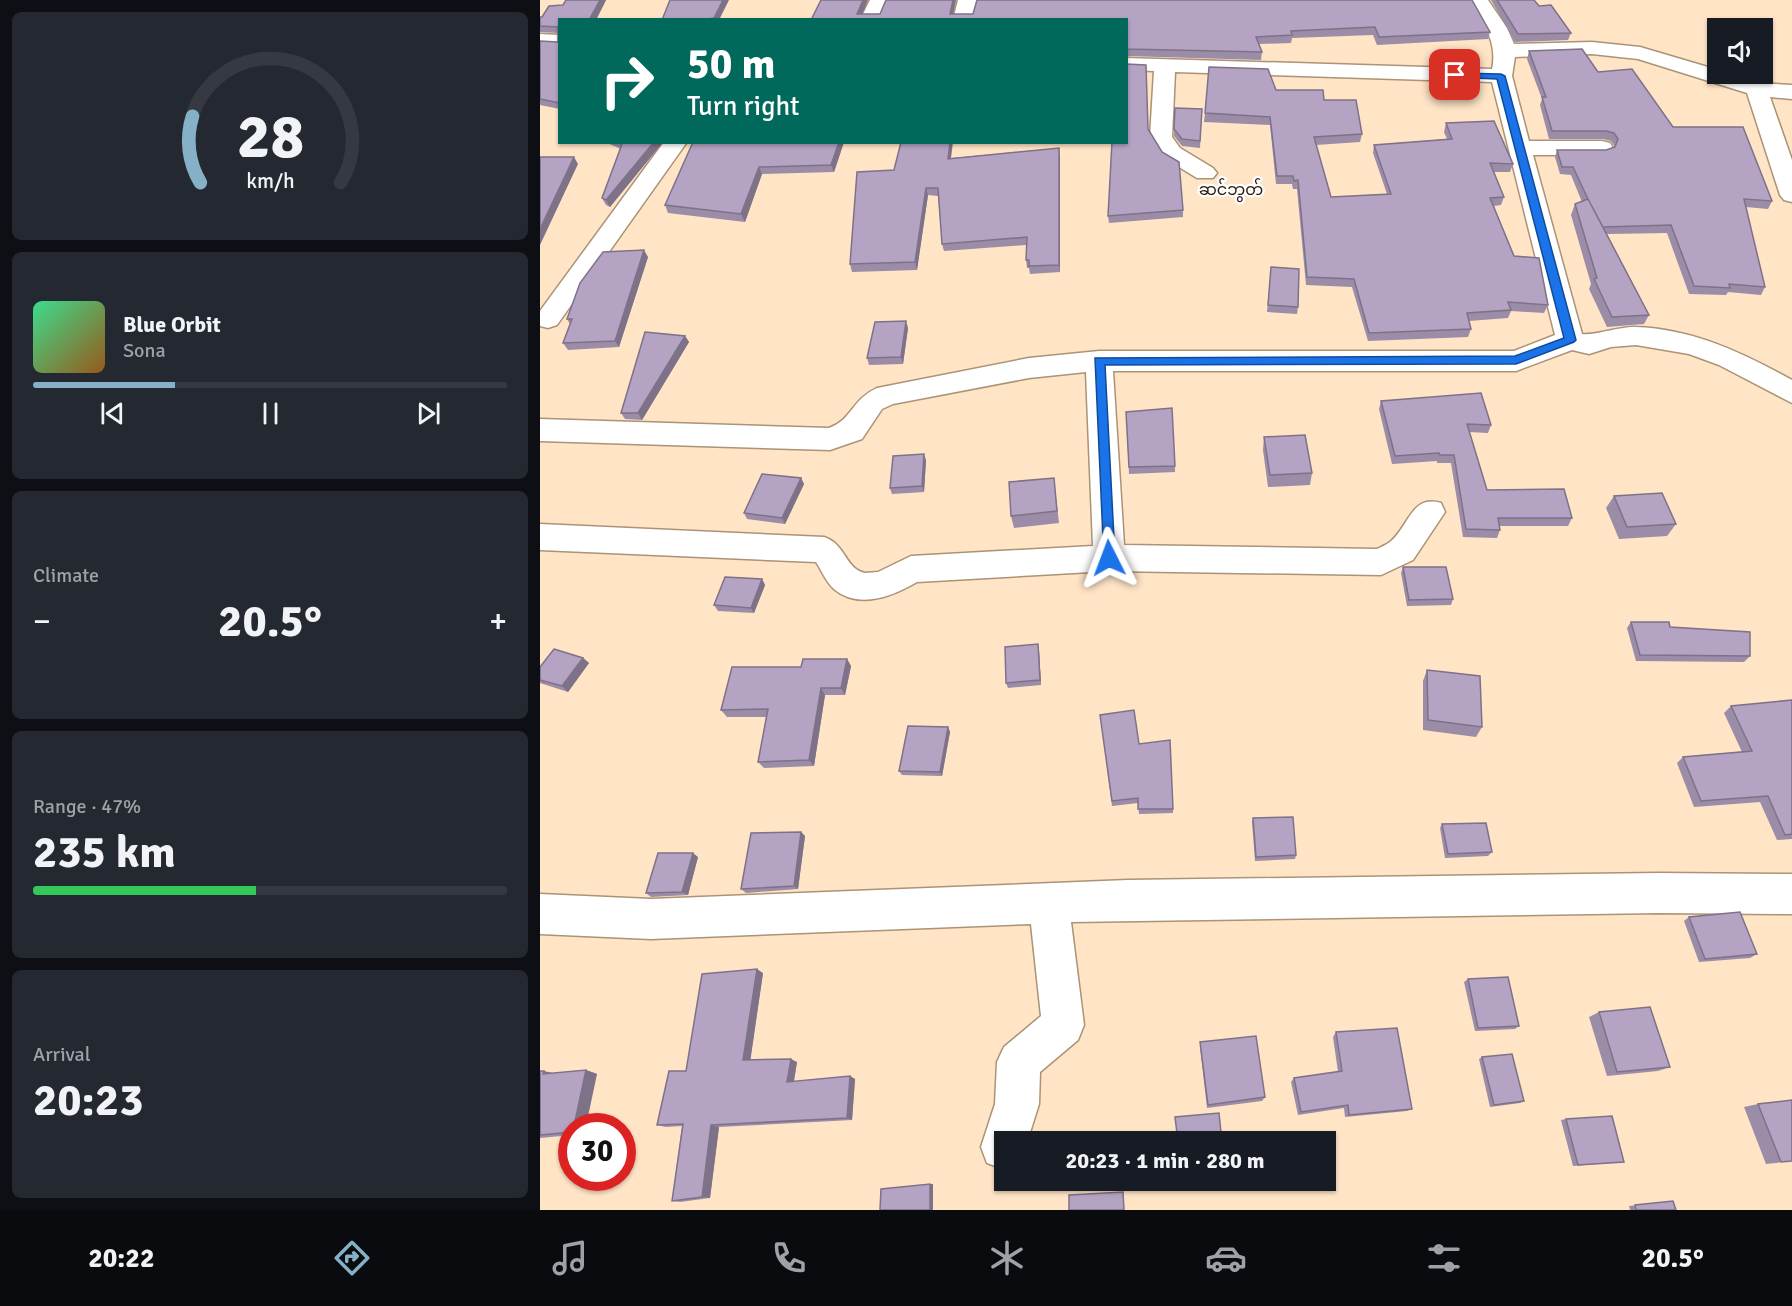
<!DOCTYPE html>
<html lang="en">
<head>
<meta charset="utf-8">
<style>
  body { margin:0; font-family:Signika,"Noto Sans Myanmar",sans-serif; background:#242831; color:#f1f3f6; height:100vh; display:flex; flex-direction:column; font-size:22px; white-space:nowrap }
  * { box-sizing:border-box; margin:0 }
  p { font-size:20px; color:#9ea1a6 }
  .icon { flex:none; width:33px; height:33px; fill:none; stroke:currentColor; stroke-width:2; stroke-linecap:round; stroke-linejoin:round }
  .map { position:relative; flex:1; overflow:hidden }
  .drawer { display:flex; flex-direction:column; gap:12px; padding:12px; background:#0d0f14; width:540px }
  .drawer>* { flex:none }
  .hud { position:absolute; left:18px; top:18px; width:570px; height:126px; border-radius:0px; box-shadow:0 2px 4px #0004; background:#00695c; color:#fff; overflow:hidden }
  .controls { position:absolute; left:1167px; top:18px; display:grid; gap:12px }
  .controls a { display:grid; place-items:center; width:66px; height:66px; border-radius:0px; background:#171b24; box-shadow:0 2px 4px #0004; font-size:30px }
  .speed { position:absolute; left:18px; top:1113px; display:flex; gap:12px; font-size:30px; font-weight:700; text-align:center }
  .speed>* { display:grid; place-content:center; width:78px; height:78px; border-radius:50%; background:#171b24; box-shadow:0 2px 4px #0004; line-height:1 }
  .speed .limit { border:9px solid #d22; background:#fff; color:#111 }
  .pin { position:absolute; display:grid; place-items:center; width:51px; height:51px; color:#fff; margin:-26px; border-radius:12px; box-shadow:0 3px 9px #0006 }
  .me { position:absolute; width:66px; margin:-33px; rotate:357deg; stroke-linejoin:round; filter:drop-shadow(0 0 4px #0008) }
  .turn { display:flex; align-items:center; gap:21px; height:126px; padding:0 30px; font-size:27px }
  .turn .icon { width:78px; height:78px; stroke-width:2.5 }
  .turn b { display:block; font-size:42px; line-height:51px }
  .big { font-size:45px; font-weight:800; line-height:1.1 }
  .drawer .widget { flex:1; display:flex; flex-direction:column; justify-content:center; gap:9px; min-width:0; padding:0 21px; border-radius:9px; background:#242831 }
  .drawer .dial { align-items:center; gap:0 }
  .dial svg { height:156px; overflow:visible; fill:none; stroke:#363941; stroke-width:7; stroke-linecap:round; text-anchor:middle }
  .dial text { fill:#f1f3f6; stroke:none }
  .song { display:flex; align-items:center; gap:18px }
  .cover { width:72px; height:72px; border-radius:9px; background:linear-gradient(135deg,hsl(150 70% 55%),hsl(30 70% 35%)) }
  .played { height:6px; border-radius:3px; background:linear-gradient(90deg,#85b0c7 30%,#363941 30%) }
  .keys { display:flex; justify-content:space-around; direction:ltr }
  .heat { display:flex; justify-content:space-between; align-items:center; font-size:33px; direction:ltr }
  .charge { height:9px; border-radius:4px; background:linear-gradient(90deg,#34c759 47%,#363941 0) }
  .trip { position:absolute; left:454px; top:1131px; width:342px; height:60px; border-radius:0px; background:#171b24; box-shadow:0 2px 4px #0004; font-weight:800; line-height:60px; text-align:center }
  .tabs { display:flex; height:96px; justify-content:space-around; align-items:center; background:#090b0e; color:#9ea1a6 }
  .tabs .icon { width:42px; height:42px }
  .tabs .active { color:#85b0c7 }
  .tabs b { font-size:27px; color:#f1f3f6 }
  main { display:flex; flex:1; min-height:0 }
  .map>svg:first-child { display:block }
</style>
</head>
<body>
<main>
<section class="drawer">
<div class="widget dial"><svg viewBox="0 0 100 80">
<path d="M14 69A42 42 0 1 1 86 69"/>
<path d="M14 69A42 42 0 0 1 10 35" stroke="#85b0c7"/>
<text x="50" y="56" font-size="32" font-weight="700">28</text>
<text x="50" y="72" font-size="11">km/h</text>
</svg></div>
<div class="widget">
<div class="song"><i class="cover"></i><div><b>Blue Orbit</b><p>Sona</p></div></div>
<div class="played"></div>
<div class="keys"><svg class="icon" aria-label="previous" viewBox="0 0 24 24"><path d="M18 5L8 12l10 7zM5 5v14"/></svg><svg class="icon" aria-label="pause" viewBox="0 0 24 24"><path d="M8 5v14M16 5v14"/></svg><svg class="icon" aria-label="next" viewBox="0 0 24 24"><path d="M6 5l10 7-10 7zM19 5v14"/></svg></div>
</div>
<div class="widget"><p>Climate</p>
<div class="heat"><a>−</a><b class="big">20.5°</b><a>+</a></div>
</div>
<div class="widget"><p>Range · 47%</p><b class="big">235 km</b><div class="charge"></div></div>
<div class="widget"><p>Arrival</p><b class="big">20:23</b></div>
</section>
<div class="map">
<svg width="1252" height="1210" viewBox="0 0 1252 1210">
  <rect width="100%" height="100%" fill="#ffe4c6"/>
  <g fill="none" stroke-linecap="round" stroke-linejoin="round">
    <defs>
      <path id="street" d="M 330,0 L 350,0 L 340,20 L 320,20 Z
        M 418,0 L 438,0 L 433,20 L 413,20 Z
        M 928,0 L 948,0 L 967,28 L 974,44 L 1052,42 L 1100,47 L 1178,70 L 1178,74 L 1189,74 L 1219,83 L 1252,85 L 1252,99 L 1230,97 L 1252,160 L 1252,202 L 1244,200 L 1240,195 L 1207,93 L 1098,59 L 1052,54 L 975,57 L 972,76 L 989,141 L 1062,141 L 1070,143 L 1073,148 L 1070,153 L 1062,155 L 993,155 L 1042,334 C 1052,336 1081,326 1096,327 C 1153,329 1203,353 1252,380 L 1252,403 L 1179,365 L 1149,354 L 1096,345 L 1071,347 L 1049,354 L 1032,350 L 976,371 L 573,371 L 584,545 L 837,549 C 841,547 846,545 850,542 C 869,527 871,494 901,503 L 905,512 L 873,560 L 841,575 L 569,571 L 377,582 C 353,596 319,610 294,589 C 286,582 282,571 276,562 L 0,550 L 0,524 L 284,537 C 306,544 305,569 325,573 L 338,572 L 371,556 L 553,546 L 546,372 L 489,378 L 353,404 L 342,409 L 322,439 L 290,450 L 0,441 L 0,419 L 289,428 C 313,419 311,400 337,388 L 489,358 L 559,351 L 974,351 L 1015,335 L 952,82 L 635,72 L 632,137 L 640,148 L 673,168 L 677,173 L 673,178 L 657,178 L 624,158 L 610,137 L 614,71 L 586,70 L 586,58 L 952,69 C 958,41 943,23 928,0 Z
        M 0,34 L 20,35 L 20,47 L 0,46 Z
        M 124,142 L 147,142 L 17,325 L 8,328 L 0,326 L 0,311 Z
        M 1119,873 L 1252,874 L 1252,914 L 1119,913 L 531,922 L 544,1025 L 538,1040 L 500,1072 L 499,1104 L 487,1142 L 465,1142 L 463,1169 L 447,1163 L 441,1147 L 455,1104 L 457,1062 L 464,1047 L 501,1016 L 491,924 L 111,939 L 0,934 L 0,894 L 111,899 L 588,880 Z"/>
    </defs>
    <use href="#street" stroke="#ab9376" stroke-width="3"/>
    <use href="#street" fill="#fff" fill-rule="evenodd"/>
  </g>
  <path fill="#9b8ca8" d="M 26,0 L 66,0 L 56,20 L 20,20 L 20,109 L 0,105 L 0,41 L 18,42 L 18,33 L 0,32 L 0,17 L 2,17 L 23,5 Z
    M 346,0 L 416,0 L 413,14 L 433,14 L 437,0 L 950,32 L 948,39 L 837,45 L 833,35 L 752,38 L 751,43 L 719,44 L 722,52 L 721,60 L 586,56 L 586,20 L 322,14 L 340,14 Z
    M 951,0 L 994,0 L 999,6 L 1031,33 L 1028,40 L 975,42 Z
    M 989,51 L 1058,72 L 1232,201 L 1228,209 L 1206,207 L 1225,287 L 1221,295 L 1188,292 L 1186,295 L 1149,294 L 1127,233 L 1067,234 L 1109,315 L 1104,324 L 1067,327 L 1049,289 L 1051,284 L 1031,215 L 1035,204 L 1042,202 L 1031,175 L 1020,174 L 1015,157 L 1017,150 L 1066,150 L 1075,147 L 1071,141 L 1063,139 L 1009,139 L 1000,105 L 1002,99 L 987,59 Z
    M 736,90 L 784,100 L 822,134 L 820,142 L 776,145 L 791,197 L 847,194 L 833,153 L 834,145 L 907,139 L 904,132 L 906,123 L 973,164 L 970,172 L 954,172 L 964,197 L 961,205 L 954,206 L 974,256 L 1008,305 L 1004,313 L 971,311 L 968,318 L 929,321 L 931,329 L 928,337 L 828,341 L 812,287 L 766,285 L 757,189 L 753,189 L 752,184 L 736,184 L 730,125 L 664,122 L 665,113 Z
    M 635,108 L 662,109 L 660,148 L 642,146 L 634,136 Z
    M 608,129 L 643,210 L 643,217 L 569,223 L 568,216 Z
    M 65,142 L 123,142 L 70,207 L 66,205 L 62,198 L 81,149 Z
    M 153,142 L 304,142 L 294,172 L 222,174 L 205,222 L 128,213 L 125,205 Z
    M 519,148 L 520,272 L 490,274 L 489,268 L 487,268 L 486,260 L 486,245 L 404,251 L 402,244 L 398,196 L 388,195 L 377,270 L 312,272 L 310,264 L 354,170 L 411,158 Z
    M 108,257 L 79,347 L 28,350 L 23,343 L 30,324 L 27,319 Z
    M 731,267 L 758,307 L 757,314 L 727,312 Z
    M 368,328 L 363,364 L 329,365 L 327,358 Z
    M 145,336 L 149,342 L 102,420 L 85,419 L 81,413 Z
    M 841,401 L 951,425 L 948,433 L 929,432 L 947,490 L 1032,518 L 1028,526 L 960,526 L 960,530 L 957,538 L 923,537 L 911,463 L 897,463 L 897,461 L 852,464 L 839,409 Z
    M 586,412 L 635,466 L 635,472 L 589,474 Z
    M 724,437 L 772,473 L 770,485 L 728,487 L 723,450 Z
    M 386,460 L 384,492 L 352,494 L 350,488 Z
    M 261,478 L 264,484 L 245,524 L 207,519 L 204,513 Z
    M 514,478 L 519,523 L 474,528 L 471,516 Z
    M 1074,496 L 1136,524 L 1127,536 L 1079,539 L 1066,508 Z
    M 863,567 L 913,599 L 911,605 L 867,606 L 861,573 Z
    M 222,579 L 225,585 L 214,613 L 178,611 L 174,605 Z
    M 1091,622 L 1130,627 L 1210,656 L 1204,662 L 1096,661 L 1087,628 Z
    M 498,644 L 499,650 L 501,685 L 468,688 L 466,683 Z
    M 43,658 L 49,663 L 28,692 L 0,683 L 0,667 Z
    M 307,659 L 311,666 L 305,695 L 285,695 L 274,766 L 224,768 L 218,762 L 226,717 L 187,717 L 181,710 L 261,667 Z
    M 887,670 L 942,727 L 936,737 L 883,730 L 883,681 Z
    M 1252,700 L 1252,839 L 1237,840 L 1220,802 L 1154,807 L 1137,763 L 1143,757 L 1202,752 L 1184,713 L 1191,706 Z
    M 560,715 L 599,744 L 630,740 L 633,813 L 599,814 L 598,803 L 572,806 Z
    M 408,727 L 410,732 L 402,776 L 362,775 L 359,771 Z
    M 713,818 L 756,855 L 755,859 L 715,861 L 712,822 Z
    M 902,824 L 952,852 L 948,856 L 905,858 L 900,828 Z
    M 261,832 L 265,836 L 258,889 L 206,893 L 201,889 Z
    M 158,857 L 148,895 L 111,897 L 106,893 Z
    M 1149,917 L 1217,954 L 1210,958 L 1159,962 L 1144,921 Z
    M 223,973 L 210,1060 L 257,1062 L 254,1082 L 310,1076 L 315,1079 L 312,1120 L 179,1127 L 170,1198 L 140,1202 L 132,1201 L 142,1126 L 126,1127 L 117,1125 L 146,1071 Z
    M 928,979 L 979,1026 L 975,1029 L 935,1031 L 924,982 Z
    M 1059,1012 L 1130,1067 L 1118,1071 L 1067,1076 L 1049,1017 Z
    M 796,1032 L 872,1109 L 867,1111 L 805,1117 L 804,1108 L 758,1115 L 751,1082 L 754,1078 L 798,1072 L 793,1037 Z
    M 660,1042 L 725,1097 L 722,1101 L 667,1108 L 660,1047 Z
    M 942,1057 L 984,1101 L 980,1103 L 950,1107 L 939,1059 Z
    M 46,1070 L 57,1074 L 32,1126 L 32,1135 L 0,1138 L 0,1071 L 13,1073 Z
    M 1218,1104 L 1252,1161 L 1226,1164 L 1204,1107 Z
    M 1026,1119 L 1084,1162 L 1033,1166 L 1021,1120 Z
    M 1133,1201 L 1136,1210 L 1090,1210 L 1089,1206 Z"/>
  <path fill="#7e7288" d="M 60,0 L 66,0 L 56,20 L 49,20 Z
    M 183,0 L 189,0 L 179,20 L 175,20 L 174,18 Z
    M 323,0 L 328,0 L 320,20 L 317,14 Z
    M 413,0 L 416,0 L 412,20 L 410,14 Z
    M 114,142 L 123,142 L 70,207 L 66,200 Z
    M 299,142 L 304,142 L 294,172 L 291,165 Z
    M 410,142 L 413,142 L 410,166 L 408,159 Z
    M 519,148 L 520,156 L 520,272 L 519,265 Z
    M 34,157 L 38,164 L 0,245 L 0,229 Z
    M 219,167 L 222,174 L 205,222 L 201,214 Z
    M 386,188 L 388,195 L 377,270 L 375,262 Z
    M 104,250 L 108,257 L 79,347 L 75,341 Z
    M 366,321 L 368,328 L 363,364 L 361,357 Z
    M 145,336 L 149,342 L 102,420 L 98,413 Z
    M 384,454 L 386,460 L 384,492 L 382,486 Z
    M 261,478 L 264,484 L 245,524 L 242,518 Z
    M 222,579 L 225,585 L 214,613 L 211,608 Z
    M 498,644 L 499,650 L 501,685 L 500,680 Z
    M 43,658 L 49,663 L 28,692 L 22,686 Z
    M 307,659 L 311,666 L 305,695 L 301,688 Z
    M 281,688 L 285,695 L 274,766 L 269,760 Z
    M 408,727 L 410,732 L 402,776 L 400,772 Z
    M 261,832 L 265,836 L 258,889 L 254,886 Z
    M 153,853 L 158,857 L 148,895 L 142,892 Z
    M 217,969 L 223,973 L 210,1063 L 203,1060 Z
    M 251,1059 L 257,1062 L 253,1085 L 247,1082 Z
    M 46,1070 L 57,1074 L 46,1126 L 34,1126 Z
    M 4,1071 L 16,1074 L 3,1074 Z
    M 310,1076 L 315,1079 L 312,1120 L 307,1118 Z
    M 171,1125 L 179,1127 L 170,1198 L 162,1197 Z
    M 390,1184 L 393,1184 L 393,1210 L 390,1210 Z"/>
  <path fill="#b4a3c3" stroke="#7e7288" stroke-width="1.5" d="M 26,0 L 60,0 L 49,20 L 20,20 L 20,103 L 0,99 L 0,41 L 18,42 L 18,27 L 0,26 L 0,17 L 2,17 L 9,6 L 23,5 Z
    M 130,0 L 183,0 L 174,18 L 163,20 L 122,20 Z
    M 281,0 L 323,0 L 317,14 L 340,14 L 346,0 L 413,0 L 410,14 L 433,14 L 437,0 L 932,0 L 950,32 L 839,37 L 835,27 L 751,31 L 752,35 L 716,37 L 722,52 L 586,49 L 586,20 L 271,20 Z
    M 957,0 L 994,0 L 999,6 L 1011,5 L 1031,33 L 978,34 Z
    M 1042,49 L 1058,72 L 1092,69 L 1133,127 L 1203,127 L 1232,201 L 1204,199 L 1225,287 L 1189,284 L 1190,288 L 1154,286 L 1131,225 L 1063,227 L 1048,199 L 1033,167 L 1022,167 L 1017,150 L 1066,150 L 1075,147 L 1078,139 L 1074,133 L 1066,131 L 1012,131 L 1002,97 L 1006,97 L 989,51 Z
    M 586,64 L 606,65 L 608,129 L 622,152 L 639,162 L 643,210 L 568,216 L 572,142 L 586,142 Z
    M 669,67 L 728,69 L 736,90 L 783,90 L 784,100 L 816,100 L 822,134 L 774,137 L 791,197 L 851,194 L 834,145 L 912,139 L 906,123 L 954,121 L 973,164 L 950,163 L 964,197 L 950,198 L 974,256 L 999,258 L 1008,305 L 968,302 L 971,310 L 927,313 L 931,329 L 829,333 L 814,279 L 767,277 L 758,180 L 754,181 L 753,176 L 737,176 L 730,117 L 665,113 Z
    M 635,108 L 662,109 L 660,141 L 642,139 L 634,129 Z
    M 78,142 L 114,142 L 66,200 L 62,198 L 82,144 Z
    M 153,142 L 299,142 L 291,165 L 219,167 L 201,214 L 125,205 Z
    M 361,142 L 410,142 L 408,159 L 519,148 L 519,265 L 489,266 L 489,260 L 486,260 L 487,237 L 402,244 L 398,188 L 386,188 L 375,262 L 310,264 L 317,172 L 354,170 Z
    M 0,157 L 34,157 L 0,229 Z
    M 1048,199 L 1109,315 L 1072,317 L 1054,279 L 1057,278 L 1035,204 Z
    M 104,250 L 75,341 L 23,343 L 32,319 L 27,319 L 40,283 L 63,252 Z
    M 731,267 L 759,269 L 758,307 L 728,305 Z
    M 366,321 L 361,357 L 327,358 L 335,322 Z
    M 105,332 L 145,336 L 98,413 L 81,413 Z
    M 941,393 L 951,425 L 927,424 L 947,490 L 1024,489 L 1032,518 L 958,518 L 960,530 L 926,529 L 914,455 L 900,455 L 899,453 L 855,456 L 841,401 Z
    M 632,408 L 635,466 L 589,467 L 586,412 Z
    M 765,435 L 772,473 L 730,475 L 724,437 Z
    M 384,454 L 382,486 L 350,488 L 353,456 Z
    M 222,474 L 261,478 L 242,518 L 204,513 Z
    M 514,478 L 517,511 L 471,516 L 469,482 Z
    M 1122,493 L 1136,524 L 1087,527 L 1074,496 Z
    M 863,567 L 906,567 L 913,599 L 869,600 Z
    M 185,577 L 222,579 L 211,608 L 174,605 Z
    M 1091,622 L 1129,622 L 1130,627 L 1210,632 L 1210,656 L 1100,655 Z
    M 498,644 L 500,680 L 466,683 L 465,647 Z
    M 14,649 L 43,658 L 22,686 L 0,680 L 0,667 Z
    M 263,659 L 307,659 L 301,688 L 281,688 L 269,760 L 218,762 L 228,709 L 181,710 L 192,667 L 261,667 Z
    M 887,670 L 940,676 L 942,727 L 888,720 Z
    M 1252,700 L 1252,834 L 1245,835 L 1228,796 L 1161,801 L 1143,757 L 1212,751 L 1191,706 Z
    M 594,710 L 599,744 L 630,740 L 633,809 L 598,809 L 598,798 L 572,801 L 560,715 Z
    M 368,726 L 408,727 L 400,772 L 359,771 Z
    M 753,817 L 756,855 L 716,857 L 713,818 Z
    M 946,823 L 952,852 L 908,854 L 902,824 Z
    M 261,832 L 254,886 L 201,889 L 211,833 Z
    M 118,853 L 153,853 L 142,892 L 106,893 Z
    M 1200,912 L 1217,954 L 1165,959 L 1149,917 Z
    M 217,969 L 203,1060 L 251,1059 L 247,1082 L 310,1076 L 307,1118 L 171,1125 L 162,1197 L 132,1201 L 143,1124 L 117,1125 L 129,1071 L 146,1071 L 162,974 Z
    M 968,977 L 979,1026 L 938,1028 L 928,979 Z
    M 1110,1007 L 1130,1067 L 1077,1072 L 1059,1012 Z
    M 857,1028 L 872,1109 L 809,1115 L 808,1105 L 761,1112 L 754,1078 L 802,1071 L 796,1032 Z
    M 716,1036 L 725,1097 L 668,1105 L 660,1042 Z
    M 972,1054 L 984,1101 L 954,1105 L 942,1057 Z
    M 46,1070 L 34,1126 L 32,1126 L 32,1132 L 0,1135 L 0,1071 L 4,1071 L 3,1074 Z
    M 1252,1100 L 1252,1161 L 1241,1162 L 1218,1104 Z
    M 679,1113 L 682,1142 L 638,1142 L 635,1117 Z
    M 1072,1116 L 1084,1162 L 1038,1165 L 1026,1119 Z
    M 390,1184 L 390,1210 L 340,1210 L 341,1189 Z
    M 583,1192 L 584,1210 L 529,1210 L 529,1195 Z
    M 1133,1201 L 1136,1210 L 1096,1210 L 1095,1205 Z"/>
  <path fill="#1a73e8" stroke="#114b97" stroke-width="1.5" d="M 915,73 L 961,74 L 965,76 L 1036,340 L 1034,342 L 976,364 L 565,365 L 575,558 L 569,564 L 564,562 L 555,358 L 975,356 L 1024,338 L 957,79 L 911,77 L 910,75 Z"/>
  <g text-anchor="middle" stroke-width="4.5" stroke-linejoin="round" paint-order="stroke">
    <g font-size="16" fill="#251b10" stroke="#fff">
      <text x="691" y="195">ဆင်ဘွတ်</text>
    </g>
  </g>
</svg>
<div class="controls">
<a><svg class="icon" aria-label="sound" viewBox="0 0 24 24"><path d="M4 9h4l5-4v14l-5-4H4zM17 9q2 3 0 6"/></svg></a>
</div>
<div class="speed"><div class="limit">30</div></div>
<div class="pin" style="left:915px;top:75px;background:#d93025"><svg class="icon" aria-label="arrive" viewBox="0 0 24 24"><path d="M6 21V4h12l-3 4 3 4H6"/></svg></div>
<svg class="me" style="left:569px;top:558px" viewBox="-20 -20 40 40"><path d="M0-17L14 15 0 8-14 15z" fill="#1a73e8" stroke="#fff" stroke-width="4"/></svg>
<div class="trip">20:23 · 1 min · 280 m</div>
<div class="hud">
<div class="turn"><svg class="icon" aria-label="right" viewBox="0 0 24 24"><path d="M7 20v-9h11M14 6l5 5-5 5"/></svg><div><b>50 m</b>Turn right</div></div>
</div>
</div>
</main>
<nav class="tabs">
<b>20:22</b>
<svg class="icon active" aria-label="directions" viewBox="0 0 24 24"><path d="M12 3l9 9-9 9-9-9zM9 14v-3h6M13 9l2 2-2 2"/></svg>
<svg class="icon" aria-label="music" viewBox="0 0 24 24"><path d="M9 18V5l10-2v13"/><circle cx="6" cy="18" r="3"/><circle cx="16" cy="16" r="3"/></svg>
<svg class="icon" aria-label="phone" viewBox="0 0 24 24"><path d="M5 4h4l2 5-3 2q2 4 5 5l2-3 5 2v4C11 20 4 13 5 4z"/></svg>
<svg class="icon" aria-label="climate" viewBox="0 0 24 24"><path d="M12 3v18M4 7l16 10M4 17L20 7"/></svg>
<svg class="icon" aria-label="car" viewBox="0 0 24 24"><path d="M5 17H2v-5l4-1 3-4h7l3 4 3 1v5h-3M9 17h6M6 11h13"/><circle cx="7" cy="17" r="2"/><circle cx="17" cy="17" r="2"/></svg>
<svg class="icon" aria-label="filters" viewBox="0 0 24 24"><path d="M4 7h16M4 17h16"/><circle cx="9" cy="7" r="2"/><circle cx="15" cy="17" r="2"/></svg>
<b>20.5°</b>
</nav>
</body>
</html>
